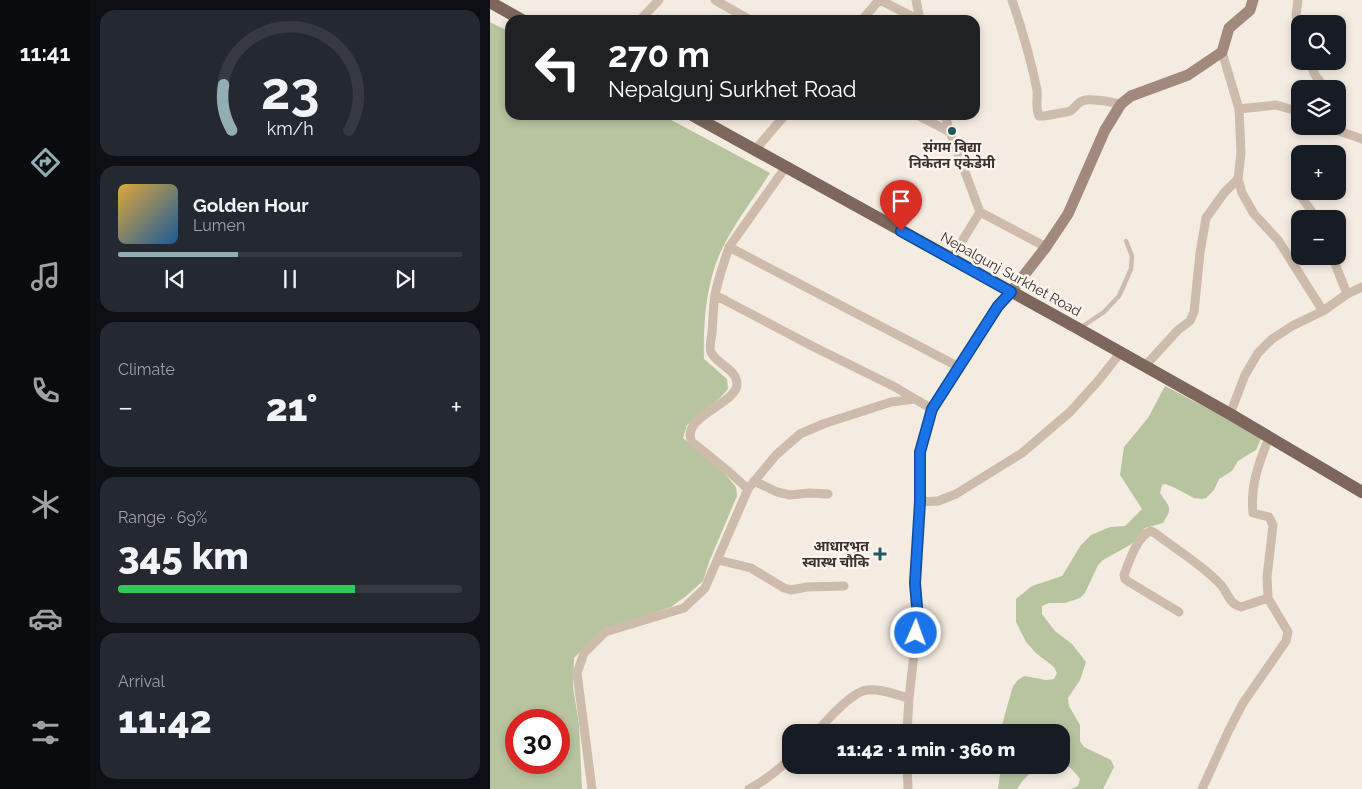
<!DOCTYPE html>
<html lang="en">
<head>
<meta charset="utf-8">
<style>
  body { margin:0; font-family:Raleway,"Noto Sans Devanagari",sans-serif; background:#242831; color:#f1f3f6; height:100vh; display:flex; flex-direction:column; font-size:19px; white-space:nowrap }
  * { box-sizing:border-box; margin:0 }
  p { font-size:16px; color:#9ea1a6 }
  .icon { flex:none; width:28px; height:28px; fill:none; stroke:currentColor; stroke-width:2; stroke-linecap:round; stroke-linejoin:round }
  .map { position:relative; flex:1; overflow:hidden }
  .drawer { display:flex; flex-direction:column; gap:10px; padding:10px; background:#0d0f14; width:400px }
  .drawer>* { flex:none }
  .guide { position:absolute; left:15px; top:15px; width:475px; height:105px; border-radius:15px; box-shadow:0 2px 8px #0003; background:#202124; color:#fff; overflow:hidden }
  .controls { position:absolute; left:801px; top:15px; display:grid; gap:10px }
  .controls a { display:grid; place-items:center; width:55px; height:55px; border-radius:10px; background:#171b24; box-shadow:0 2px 8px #0003; font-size:25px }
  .speed { position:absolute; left:15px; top:709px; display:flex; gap:10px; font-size:25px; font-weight:700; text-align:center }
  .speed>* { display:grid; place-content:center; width:65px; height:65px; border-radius:50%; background:#171b24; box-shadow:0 2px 8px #0003; line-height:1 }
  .speed .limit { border:8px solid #d22; background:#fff; color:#111 }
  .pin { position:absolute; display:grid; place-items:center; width:42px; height:42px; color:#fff; margin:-51px -21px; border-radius:50% 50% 50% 0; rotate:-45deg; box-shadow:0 0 5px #0007 }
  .pin .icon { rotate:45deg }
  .me { position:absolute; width:55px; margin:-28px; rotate:2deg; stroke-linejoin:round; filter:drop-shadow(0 0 4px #0008) }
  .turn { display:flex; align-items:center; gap:18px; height:105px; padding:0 20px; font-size:22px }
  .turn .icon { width:65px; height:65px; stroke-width:2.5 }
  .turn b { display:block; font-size:35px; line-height:42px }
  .big { font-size:38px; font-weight:800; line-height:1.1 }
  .drawer .widget { flex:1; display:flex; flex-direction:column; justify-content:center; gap:8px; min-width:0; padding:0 18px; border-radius:15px; background:#242831 }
  .drawer .dial { align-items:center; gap:0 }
  .dial svg { height:130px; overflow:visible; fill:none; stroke:#363941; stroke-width:7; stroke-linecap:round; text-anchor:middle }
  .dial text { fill:#f1f3f6; stroke:none }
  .song { display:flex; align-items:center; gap:15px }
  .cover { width:60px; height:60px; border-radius:8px; background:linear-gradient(135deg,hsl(40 70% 55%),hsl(210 70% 35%)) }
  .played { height:5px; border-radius:2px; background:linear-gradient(90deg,#92aeb2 35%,#363941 35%) }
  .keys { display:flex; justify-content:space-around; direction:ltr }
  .heat { display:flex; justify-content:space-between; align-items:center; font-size:28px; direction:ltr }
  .charge { height:8px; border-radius:4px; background:linear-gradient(90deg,#34c759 69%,#363941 0) }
  .trip { position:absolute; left:292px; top:724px; width:288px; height:50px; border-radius:15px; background:#171b24; box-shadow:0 2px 8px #0003; font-weight:800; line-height:50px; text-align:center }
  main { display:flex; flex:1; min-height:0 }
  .tab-bar { display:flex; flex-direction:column; width:90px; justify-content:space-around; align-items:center; background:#090b0e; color:#9ea1a6 }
  .tab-bar .icon { width:35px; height:35px }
  .tab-bar .on { color:#92aeb2 }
  .tab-bar b { font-size:22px; color:#f1f3f6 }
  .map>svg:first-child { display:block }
</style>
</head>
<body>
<main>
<nav class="tab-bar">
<b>11:41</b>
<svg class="icon on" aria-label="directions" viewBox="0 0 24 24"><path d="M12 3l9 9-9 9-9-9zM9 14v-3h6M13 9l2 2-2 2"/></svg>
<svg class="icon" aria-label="music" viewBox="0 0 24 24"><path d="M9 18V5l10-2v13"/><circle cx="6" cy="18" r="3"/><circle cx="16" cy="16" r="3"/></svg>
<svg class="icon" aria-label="phone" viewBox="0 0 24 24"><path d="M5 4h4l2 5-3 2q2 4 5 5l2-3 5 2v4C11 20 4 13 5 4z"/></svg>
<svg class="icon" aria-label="climate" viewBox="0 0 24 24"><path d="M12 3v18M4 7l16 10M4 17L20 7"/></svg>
<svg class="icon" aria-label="car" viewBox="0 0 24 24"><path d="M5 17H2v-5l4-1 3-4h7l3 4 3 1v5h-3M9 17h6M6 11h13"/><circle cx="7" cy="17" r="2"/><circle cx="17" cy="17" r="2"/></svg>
<svg class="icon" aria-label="filters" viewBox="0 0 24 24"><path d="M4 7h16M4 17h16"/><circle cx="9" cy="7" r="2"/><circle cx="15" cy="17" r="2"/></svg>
</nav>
<section class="drawer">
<div class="widget dial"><svg viewBox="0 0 100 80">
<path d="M14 69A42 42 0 1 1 86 69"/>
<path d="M14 69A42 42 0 0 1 9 41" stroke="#92aeb2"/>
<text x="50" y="56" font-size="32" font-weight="700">23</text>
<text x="50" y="72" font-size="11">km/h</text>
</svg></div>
<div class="widget">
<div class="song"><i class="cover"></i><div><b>Golden Hour</b><p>Lumen</p></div></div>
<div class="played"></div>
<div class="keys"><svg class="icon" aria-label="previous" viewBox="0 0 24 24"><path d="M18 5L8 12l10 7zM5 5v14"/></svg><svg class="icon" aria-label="pause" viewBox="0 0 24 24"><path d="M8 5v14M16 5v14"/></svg><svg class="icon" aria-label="next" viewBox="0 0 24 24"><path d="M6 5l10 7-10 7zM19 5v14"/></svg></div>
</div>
<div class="widget"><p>Climate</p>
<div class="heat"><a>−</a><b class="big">21°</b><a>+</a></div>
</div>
<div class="widget"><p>Range · 69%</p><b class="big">345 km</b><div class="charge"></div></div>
<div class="widget"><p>Arrival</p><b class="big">11:42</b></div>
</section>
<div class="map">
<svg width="872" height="789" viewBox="0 0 872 789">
  <rect width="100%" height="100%" fill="#f4ebe1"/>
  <path fill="#b8c4a0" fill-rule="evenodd" d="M 0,22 L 20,32 L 20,115 L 172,115 L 280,173 C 264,198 245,222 232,249 C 216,281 213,324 214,359 L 237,379 L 238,389 L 230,398 L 197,425 L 193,438 L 234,473 L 246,487 L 247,496 L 219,562 L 213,581 L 196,596 L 181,607 L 110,631 L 84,658 L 83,687 L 89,725 L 92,789 L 0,789 ZM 26,720 L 69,720 L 69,762 L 26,762 Z
    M 675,386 L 772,437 L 766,450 L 748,461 L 742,471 L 729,479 L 724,490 L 716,498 L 712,499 L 704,498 L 683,487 L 675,484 L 672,485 L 670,493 C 680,508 683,507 673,523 L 655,528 L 648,538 L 640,545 L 613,560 L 608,565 L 595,593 L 590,598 L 575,603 L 559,603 L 552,606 L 552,614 L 565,631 L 582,644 L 596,662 L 590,680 L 578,698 L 579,706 L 590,725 L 590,741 L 594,747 L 621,760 L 624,767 L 613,789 L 581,789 L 588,786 L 590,779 C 587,775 583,770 579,767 C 574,764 569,766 563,767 C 544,769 538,772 527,789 L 508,789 L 510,774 L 514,765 L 571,765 L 571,732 L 510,732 L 523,686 L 528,680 L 534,676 L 556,680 L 564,679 L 567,673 L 564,667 L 546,653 L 536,642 L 526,622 L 526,599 L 542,586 L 572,576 L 591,545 L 601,535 L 620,527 L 635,526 L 652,509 L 630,475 L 634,447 L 658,418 Z"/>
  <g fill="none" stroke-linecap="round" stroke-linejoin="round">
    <path stroke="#cdbbac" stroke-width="4.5" d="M 590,328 L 614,312 L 629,296 L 641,269 L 642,256 L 636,241"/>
    <path stroke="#cdbbac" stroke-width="9" d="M 225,0 L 260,20
      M 390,0 L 429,20
      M 426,0 L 430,20
      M 522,0 C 532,29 541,60 547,90 C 548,99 545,108 549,116 C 552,117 577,112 580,111 C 586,108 587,101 596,100 C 607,99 620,102 631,104
      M 808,0 L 806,15 L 810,34
      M 150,20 L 169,0
      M 372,20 L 389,0
      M 732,52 L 749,109 L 751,153 L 748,179 L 752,193 L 764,214 L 788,240 L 833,311
      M 819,61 L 825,75 L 832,84
      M 749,109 L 786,105 L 810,112
      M 427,115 L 460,132
      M 455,115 L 460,132 L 490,212 L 461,259
      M 839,126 L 846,130 L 872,139
      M 265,150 L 295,115
      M 295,168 L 239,247 L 469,367
      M 810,195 L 827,219
      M 490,212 L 556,247
      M 239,247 C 234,263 228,279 225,295 C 223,308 223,321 222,333 C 221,339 219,347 221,352 C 226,364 247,369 247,384 C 247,404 189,417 202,442 L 238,471 L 258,489
      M 842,256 L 857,294
      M 225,295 L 322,346 L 405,387 L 425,399
      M 655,366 L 688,330 L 700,321 L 704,312 L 710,253 L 716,218 L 734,193 L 748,179
      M 740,414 L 755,375 L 768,353 L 782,339 L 802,326 L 833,311 L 857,294 L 872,287
      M 264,481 L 287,492 L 300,495 L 319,493 L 338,494
      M 429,502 L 448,501 L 466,494 L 532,453 L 580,412 L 608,381 L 631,352
      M 228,560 L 261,568 L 294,588 L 301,590 L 317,587 L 354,586
      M 689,612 L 639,582 L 635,579 L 634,575 C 639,562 647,536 661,531 L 665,533 C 686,550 712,564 731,585 C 738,593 739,604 751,607 L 778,598
      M 326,732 C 337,721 361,692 377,690 C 390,688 406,695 419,698
      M 417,732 L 419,698 L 428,619 L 425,583 L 429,502 L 430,452 L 442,409 L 508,306 L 521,292
      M 417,765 L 418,789
      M 102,789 L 87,673 L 94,653 L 115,632 L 194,608 L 215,588 L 258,489 L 286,455 L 310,434 L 333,424 L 401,402 L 425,399 L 442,409
      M 259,789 C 275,781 288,770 301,758
      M 712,789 L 739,730 L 753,703 L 796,641 L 798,632 L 778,598 L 777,577 L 783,525 L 779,517 L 763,513 C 760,485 769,463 779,437"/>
    <path stroke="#a18a7d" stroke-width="11" d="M 521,292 L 556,247 L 578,214 L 615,130 L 631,104 L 641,96 L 698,75 L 732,52 L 739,28 L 760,10 L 763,0"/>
    <path stroke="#7d675c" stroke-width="12" d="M 0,2 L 32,20
      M 202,115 L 589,329 L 740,414 L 872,492"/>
  </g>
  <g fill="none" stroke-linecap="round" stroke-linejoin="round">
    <defs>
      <path id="route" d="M 411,231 L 521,292 L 508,306 L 442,409 L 430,452 L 430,502 L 425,583 L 428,619 L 426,633"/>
    </defs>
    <use href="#route" stroke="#114b97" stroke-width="12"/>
    <use href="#route" stroke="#1a73e8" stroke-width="9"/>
  </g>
  <g fill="#1f5a5e" stroke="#fbf5ee" stroke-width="2">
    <circle cx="462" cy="131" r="5"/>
    <path d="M387.5 546.5h5v5h5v5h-5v5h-5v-5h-5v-5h5z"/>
  </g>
  <g text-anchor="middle" stroke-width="5" stroke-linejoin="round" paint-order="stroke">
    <g font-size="14" font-weight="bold" fill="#3b302b" stroke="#fbf5ee">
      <text x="462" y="152">संगम बिद्या<tspan x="462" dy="16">निकेतन एकेडेमी</tspan></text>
      <text x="379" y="551" text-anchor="end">आधारभुत<tspan x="379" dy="16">स्वास्थ चौकि</tspan></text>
    </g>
    <g font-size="14" fill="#3b302b" stroke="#fbf5ee">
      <text transform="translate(521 274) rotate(29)" y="5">Nepalgunj Surkhet Road</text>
    </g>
  </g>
</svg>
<div class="controls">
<a><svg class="icon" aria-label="search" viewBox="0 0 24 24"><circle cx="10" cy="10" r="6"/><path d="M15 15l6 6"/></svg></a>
<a><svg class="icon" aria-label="layers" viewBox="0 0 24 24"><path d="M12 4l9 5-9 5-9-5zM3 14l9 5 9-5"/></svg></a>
<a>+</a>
<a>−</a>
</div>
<div class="speed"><div class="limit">30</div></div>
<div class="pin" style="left:411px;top:231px;background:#d93025"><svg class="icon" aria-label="arrive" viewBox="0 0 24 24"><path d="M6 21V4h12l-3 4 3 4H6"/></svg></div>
<svg class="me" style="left:426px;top:633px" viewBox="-20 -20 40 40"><circle r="17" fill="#1a73e8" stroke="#fff" stroke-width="3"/><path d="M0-11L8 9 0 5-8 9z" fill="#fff"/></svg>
<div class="trip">11:42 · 1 min · 360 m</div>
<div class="guide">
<div class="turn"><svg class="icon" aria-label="left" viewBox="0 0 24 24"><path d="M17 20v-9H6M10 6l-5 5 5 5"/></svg><div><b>270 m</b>Nepalgunj Surkhet Road</div></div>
</div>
</div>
</main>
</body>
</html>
